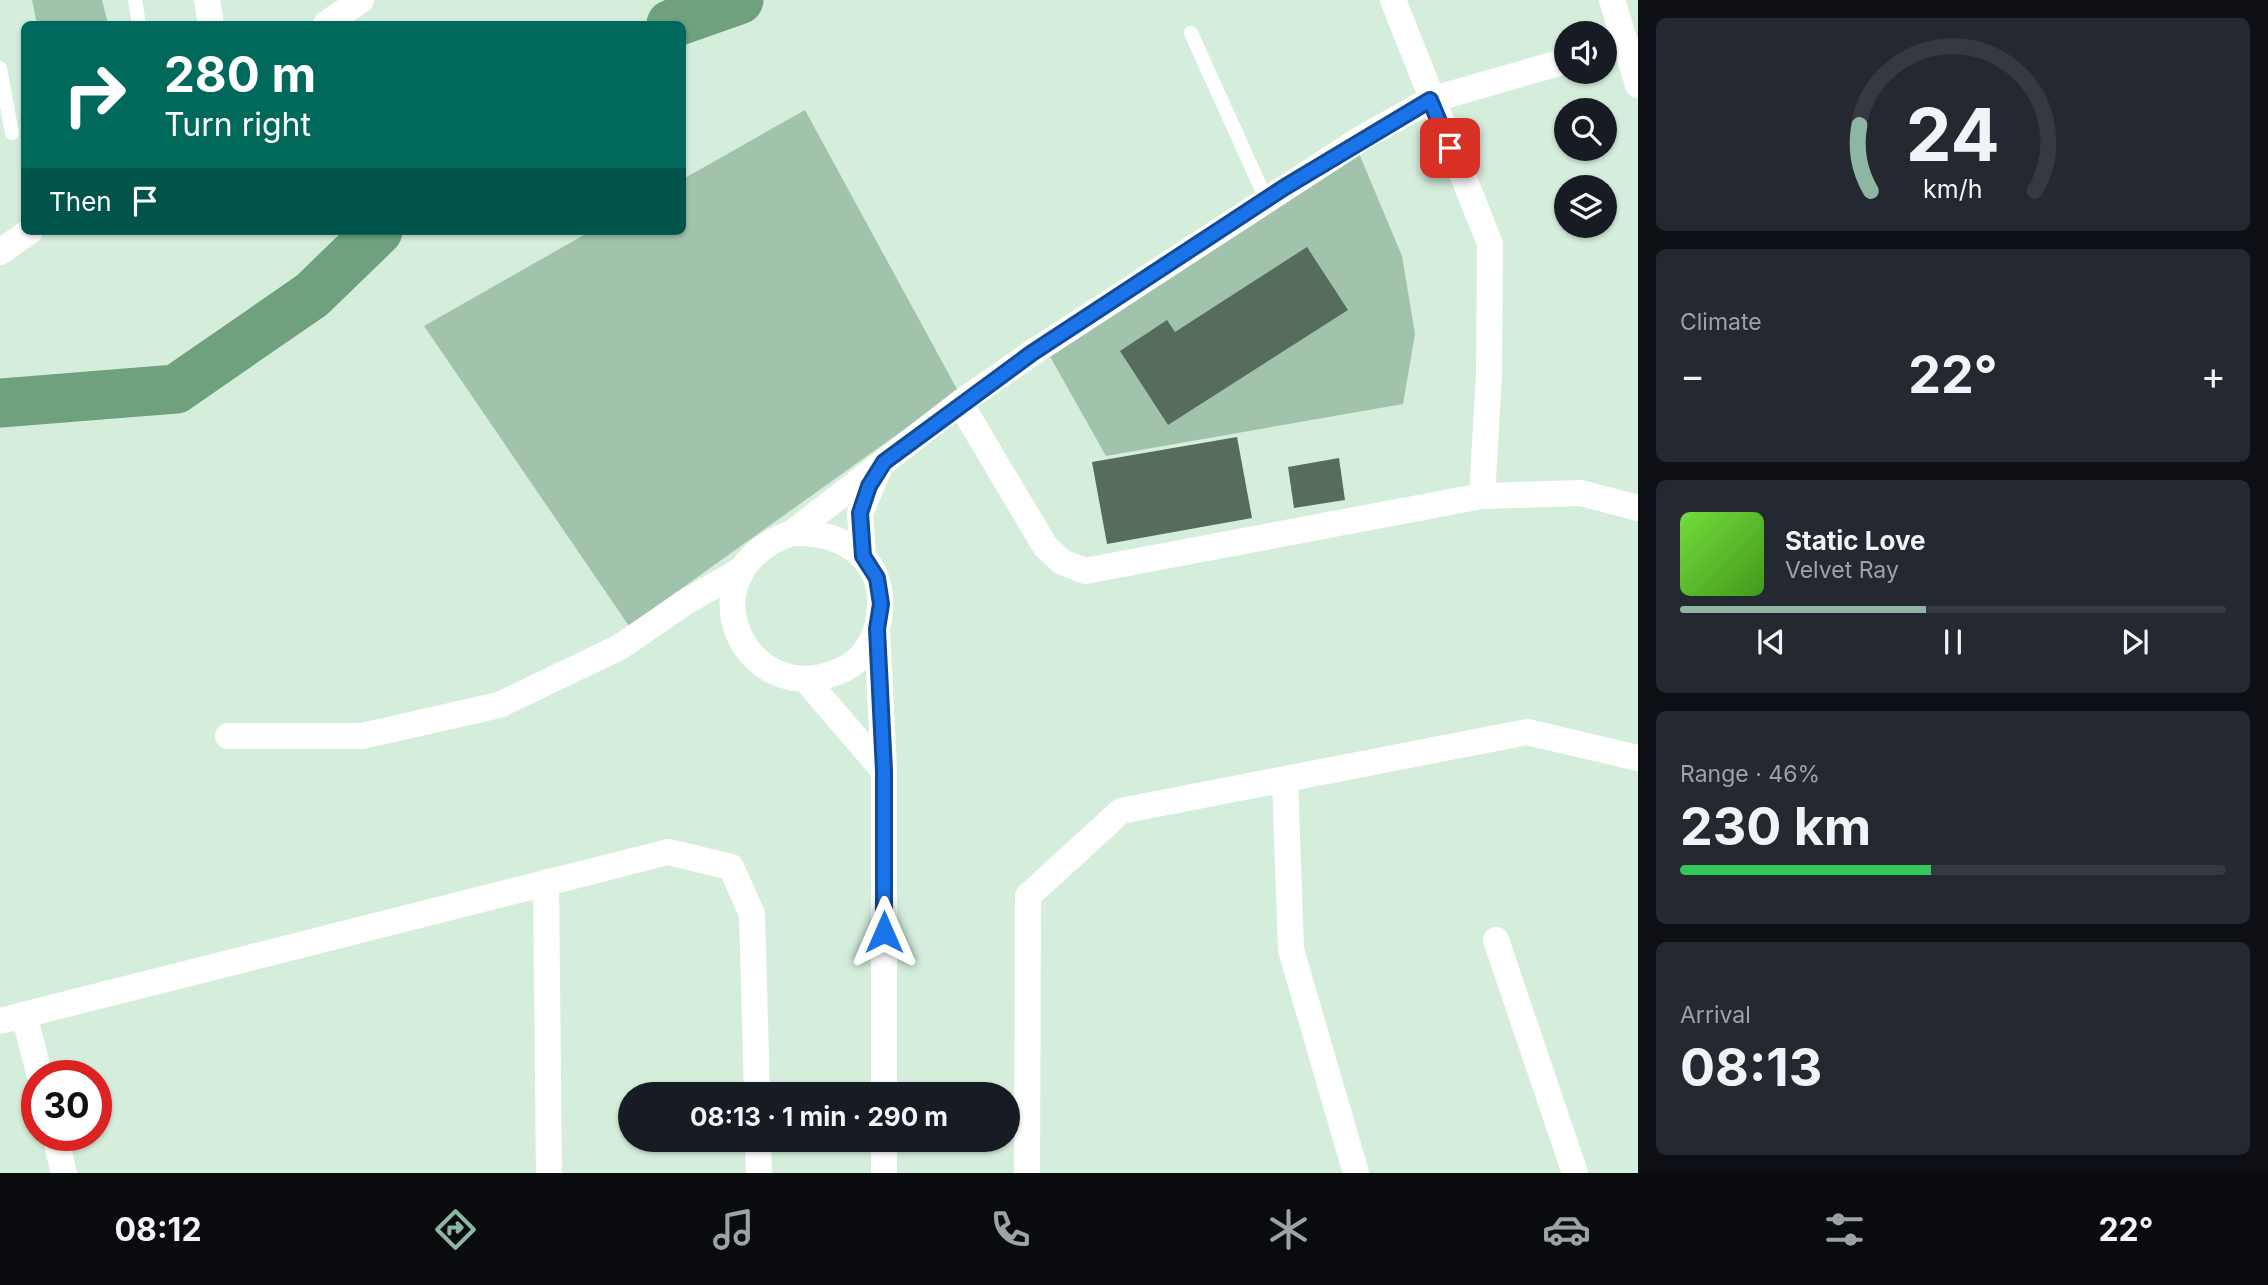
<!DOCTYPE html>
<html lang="en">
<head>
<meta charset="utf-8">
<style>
  body { margin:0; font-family:Inter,sans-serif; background:#242831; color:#f1f3f6; height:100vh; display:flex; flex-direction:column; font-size:26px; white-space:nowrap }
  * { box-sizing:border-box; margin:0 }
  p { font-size:23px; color:#9ea1a6 }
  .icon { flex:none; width:38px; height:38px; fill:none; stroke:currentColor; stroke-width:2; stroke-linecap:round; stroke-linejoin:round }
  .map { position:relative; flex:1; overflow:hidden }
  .panel { display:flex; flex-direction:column; gap:18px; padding:18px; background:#0d0f14; width:630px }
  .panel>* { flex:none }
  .top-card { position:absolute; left:21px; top:21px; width:665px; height:214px; border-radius:10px; box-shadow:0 2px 5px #0004; background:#00695c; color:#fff; overflow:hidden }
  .fabs { position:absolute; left:1554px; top:21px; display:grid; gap:14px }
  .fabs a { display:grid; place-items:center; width:63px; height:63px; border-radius:50%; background:#171b24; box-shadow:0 2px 5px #0004; font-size:35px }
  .speed { position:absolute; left:21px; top:1060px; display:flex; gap:14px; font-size:35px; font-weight:700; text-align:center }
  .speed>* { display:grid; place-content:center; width:91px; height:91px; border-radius:50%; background:#171b24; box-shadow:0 2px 5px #0004; line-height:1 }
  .speed .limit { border:10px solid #d22; background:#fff; color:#111 }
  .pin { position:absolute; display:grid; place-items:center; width:60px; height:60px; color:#fff; margin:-30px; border-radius:14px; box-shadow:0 4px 10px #0006 }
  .me { position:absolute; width:77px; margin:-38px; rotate:0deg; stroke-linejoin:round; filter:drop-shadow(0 0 5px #0008) }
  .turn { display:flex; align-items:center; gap:24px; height:147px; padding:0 28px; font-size:32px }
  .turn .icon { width:91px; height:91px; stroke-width:2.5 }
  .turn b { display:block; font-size:49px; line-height:60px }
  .then { display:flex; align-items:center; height:66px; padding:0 28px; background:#0003; gap:14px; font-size:26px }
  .big { font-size:52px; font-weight:700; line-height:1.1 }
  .panel .widget { flex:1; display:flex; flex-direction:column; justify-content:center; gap:10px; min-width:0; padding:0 24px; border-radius:10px; background:#242831 }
  .panel .dial { align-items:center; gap:0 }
  .dial svg { height:182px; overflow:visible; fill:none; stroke:#363941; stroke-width:7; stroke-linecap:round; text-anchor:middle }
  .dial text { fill:#f1f3f6; stroke:none }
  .song { display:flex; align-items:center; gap:21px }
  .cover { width:84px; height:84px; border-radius:10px; background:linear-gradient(135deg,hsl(100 70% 55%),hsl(100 70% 35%)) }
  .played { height:7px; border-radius:4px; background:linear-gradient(90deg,#8fb6a3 45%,#363941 45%) }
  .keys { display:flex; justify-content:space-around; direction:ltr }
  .heat { display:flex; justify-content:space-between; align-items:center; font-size:38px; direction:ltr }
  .charge { height:10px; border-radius:5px; background:linear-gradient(90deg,#34c759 46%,#363941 0) }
  .trip { position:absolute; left:618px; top:1082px; width:402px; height:70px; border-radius:35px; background:#171b24; box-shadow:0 2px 5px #0004; font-weight:700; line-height:70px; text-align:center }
  .menu { display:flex; height:112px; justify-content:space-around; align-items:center; background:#090b0e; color:#9ea1a6 }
  .menu .icon { width:49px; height:49px }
  .menu .selected { color:#8fb6a3 }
  .menu b { font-size:32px; color:#f1f3f6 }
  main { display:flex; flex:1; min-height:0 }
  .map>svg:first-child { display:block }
</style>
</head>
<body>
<main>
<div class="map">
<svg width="1638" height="1173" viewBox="0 0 1638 1173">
  <rect width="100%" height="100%" fill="#d5eedc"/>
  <path fill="#a1c3ab" d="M 32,0 L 102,0 L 108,24 L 37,24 Z
    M 805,110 L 958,391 L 629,626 L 424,326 L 591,231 L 682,231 L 683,179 Z
    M 1358,151 L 1402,256 L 1415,334 L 1403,404 L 1106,456 L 1048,353 Z"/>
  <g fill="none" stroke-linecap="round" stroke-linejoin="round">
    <path stroke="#6fa17f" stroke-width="49" d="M 671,24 L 739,0
      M 0,403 L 176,389 L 312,295 L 378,231"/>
  </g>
  <path fill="#566c5c" d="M 1307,247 L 1348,310 L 1168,425 L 1120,351 L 1167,320 L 1175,332 Z
    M 1237,437 L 1252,518 L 1107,544 L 1092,462 Z
    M 1339,458 L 1345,500 L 1294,508 L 1288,467 Z"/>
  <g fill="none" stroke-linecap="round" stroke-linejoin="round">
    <path stroke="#fff" stroke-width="14" d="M 135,0 L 139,24
      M 1191,33 L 1266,199
      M 0,68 L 12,133"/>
    <path stroke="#fff" stroke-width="26" d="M 207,0 L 210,19
      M 1393,0 L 1490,244 L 1489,374 L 1482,496
      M 1612,0 L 1638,85
      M 326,24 L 361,0
      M 0,252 L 30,231
      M 960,403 L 1045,546 L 1062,562 L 1085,571 L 1482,496 L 1581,493 L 1638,508
      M 792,533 C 845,531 888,560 879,618 C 876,639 863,660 844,669 C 746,717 678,572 792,533 L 960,403 L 1032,353 L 1362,138 L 1430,100 L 1566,61
      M 863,556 L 860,513 L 879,469
      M 877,630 L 884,771 L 884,1094
      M 806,680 L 884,771
      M 228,736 L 362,736 L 499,705 L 620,647 L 684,603 L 741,570
      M 1285,779 L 1291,950 L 1356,1173
      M 546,882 L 549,1173
      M 1496,940 L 1575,1173
      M 24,1015 L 40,1076
      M 0,1021 L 668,852 L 731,867 L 752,914 L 757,1094
      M 55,1136 L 64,1173
      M 758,1139 L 759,1173
      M 884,1139 L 884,1173
      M 1027,1173 L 1028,896 L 1121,811 L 1527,732 L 1638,758"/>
  </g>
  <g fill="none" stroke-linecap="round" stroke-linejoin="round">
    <defs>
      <path id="route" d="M 884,932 L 884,771 L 877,629 L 881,604 L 877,578 L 863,556 L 860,513 L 869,486 L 884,462 L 1032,353 L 1285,187 L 1430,100 L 1450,148"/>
    </defs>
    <use href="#route" stroke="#114b97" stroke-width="18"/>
    <use href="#route" stroke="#1a73e8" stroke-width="12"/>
  </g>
</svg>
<div class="fabs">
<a><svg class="icon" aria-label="sound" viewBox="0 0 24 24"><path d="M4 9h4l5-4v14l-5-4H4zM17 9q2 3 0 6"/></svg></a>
<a><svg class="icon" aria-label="search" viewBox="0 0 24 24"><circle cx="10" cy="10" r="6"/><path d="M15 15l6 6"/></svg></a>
<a><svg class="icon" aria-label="layers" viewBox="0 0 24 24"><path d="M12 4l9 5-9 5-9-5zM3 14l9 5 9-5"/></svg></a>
</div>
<div class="speed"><div class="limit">30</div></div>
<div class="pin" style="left:1450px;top:148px;background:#d93025"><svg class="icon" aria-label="arrive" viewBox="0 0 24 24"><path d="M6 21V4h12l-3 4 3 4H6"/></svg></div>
<svg class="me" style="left:884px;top:932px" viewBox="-20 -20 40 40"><path d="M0-17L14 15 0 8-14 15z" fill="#1a73e8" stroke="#fff" stroke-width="4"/></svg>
<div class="trip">08:13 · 1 min · 290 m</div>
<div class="top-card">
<div class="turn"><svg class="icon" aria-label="right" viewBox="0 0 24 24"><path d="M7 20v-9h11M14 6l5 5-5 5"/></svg><div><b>280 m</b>Turn right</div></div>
<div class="then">Then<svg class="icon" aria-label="arrive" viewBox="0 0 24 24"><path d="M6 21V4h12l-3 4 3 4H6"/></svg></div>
</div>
</div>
<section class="panel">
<div class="widget dial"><svg viewBox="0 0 100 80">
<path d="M14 69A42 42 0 1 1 86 69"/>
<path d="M14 69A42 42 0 0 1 9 40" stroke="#8fb6a3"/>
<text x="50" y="56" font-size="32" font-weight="700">24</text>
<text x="50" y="72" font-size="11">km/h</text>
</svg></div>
<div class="widget"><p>Climate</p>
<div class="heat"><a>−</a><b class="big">22°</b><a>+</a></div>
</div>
<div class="widget">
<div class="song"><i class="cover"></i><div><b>Static Love</b><p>Velvet Ray</p></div></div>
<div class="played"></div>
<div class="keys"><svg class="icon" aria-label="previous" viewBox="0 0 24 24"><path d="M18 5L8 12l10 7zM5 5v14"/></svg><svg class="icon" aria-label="pause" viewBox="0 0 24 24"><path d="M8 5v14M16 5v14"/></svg><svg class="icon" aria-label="next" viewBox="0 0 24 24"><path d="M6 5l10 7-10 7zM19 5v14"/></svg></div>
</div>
<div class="widget"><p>Range · 46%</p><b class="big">230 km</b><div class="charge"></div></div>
<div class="widget"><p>Arrival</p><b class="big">08:13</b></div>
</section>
</main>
<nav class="menu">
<b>08:12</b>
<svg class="icon selected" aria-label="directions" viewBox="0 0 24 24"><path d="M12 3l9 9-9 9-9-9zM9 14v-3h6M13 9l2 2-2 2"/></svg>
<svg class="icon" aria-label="music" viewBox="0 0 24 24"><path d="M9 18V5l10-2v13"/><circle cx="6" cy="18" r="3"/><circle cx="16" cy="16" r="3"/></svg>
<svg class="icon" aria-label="phone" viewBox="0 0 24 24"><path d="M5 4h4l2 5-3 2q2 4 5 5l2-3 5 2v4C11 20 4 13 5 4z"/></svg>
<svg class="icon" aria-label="climate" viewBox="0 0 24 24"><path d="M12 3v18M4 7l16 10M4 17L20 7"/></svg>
<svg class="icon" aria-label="car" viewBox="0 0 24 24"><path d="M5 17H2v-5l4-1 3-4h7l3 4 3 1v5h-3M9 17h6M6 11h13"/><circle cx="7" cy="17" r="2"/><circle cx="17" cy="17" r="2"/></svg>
<svg class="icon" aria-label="filters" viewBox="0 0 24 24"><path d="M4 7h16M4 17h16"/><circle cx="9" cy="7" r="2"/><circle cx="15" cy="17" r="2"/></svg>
<b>22°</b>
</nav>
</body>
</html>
